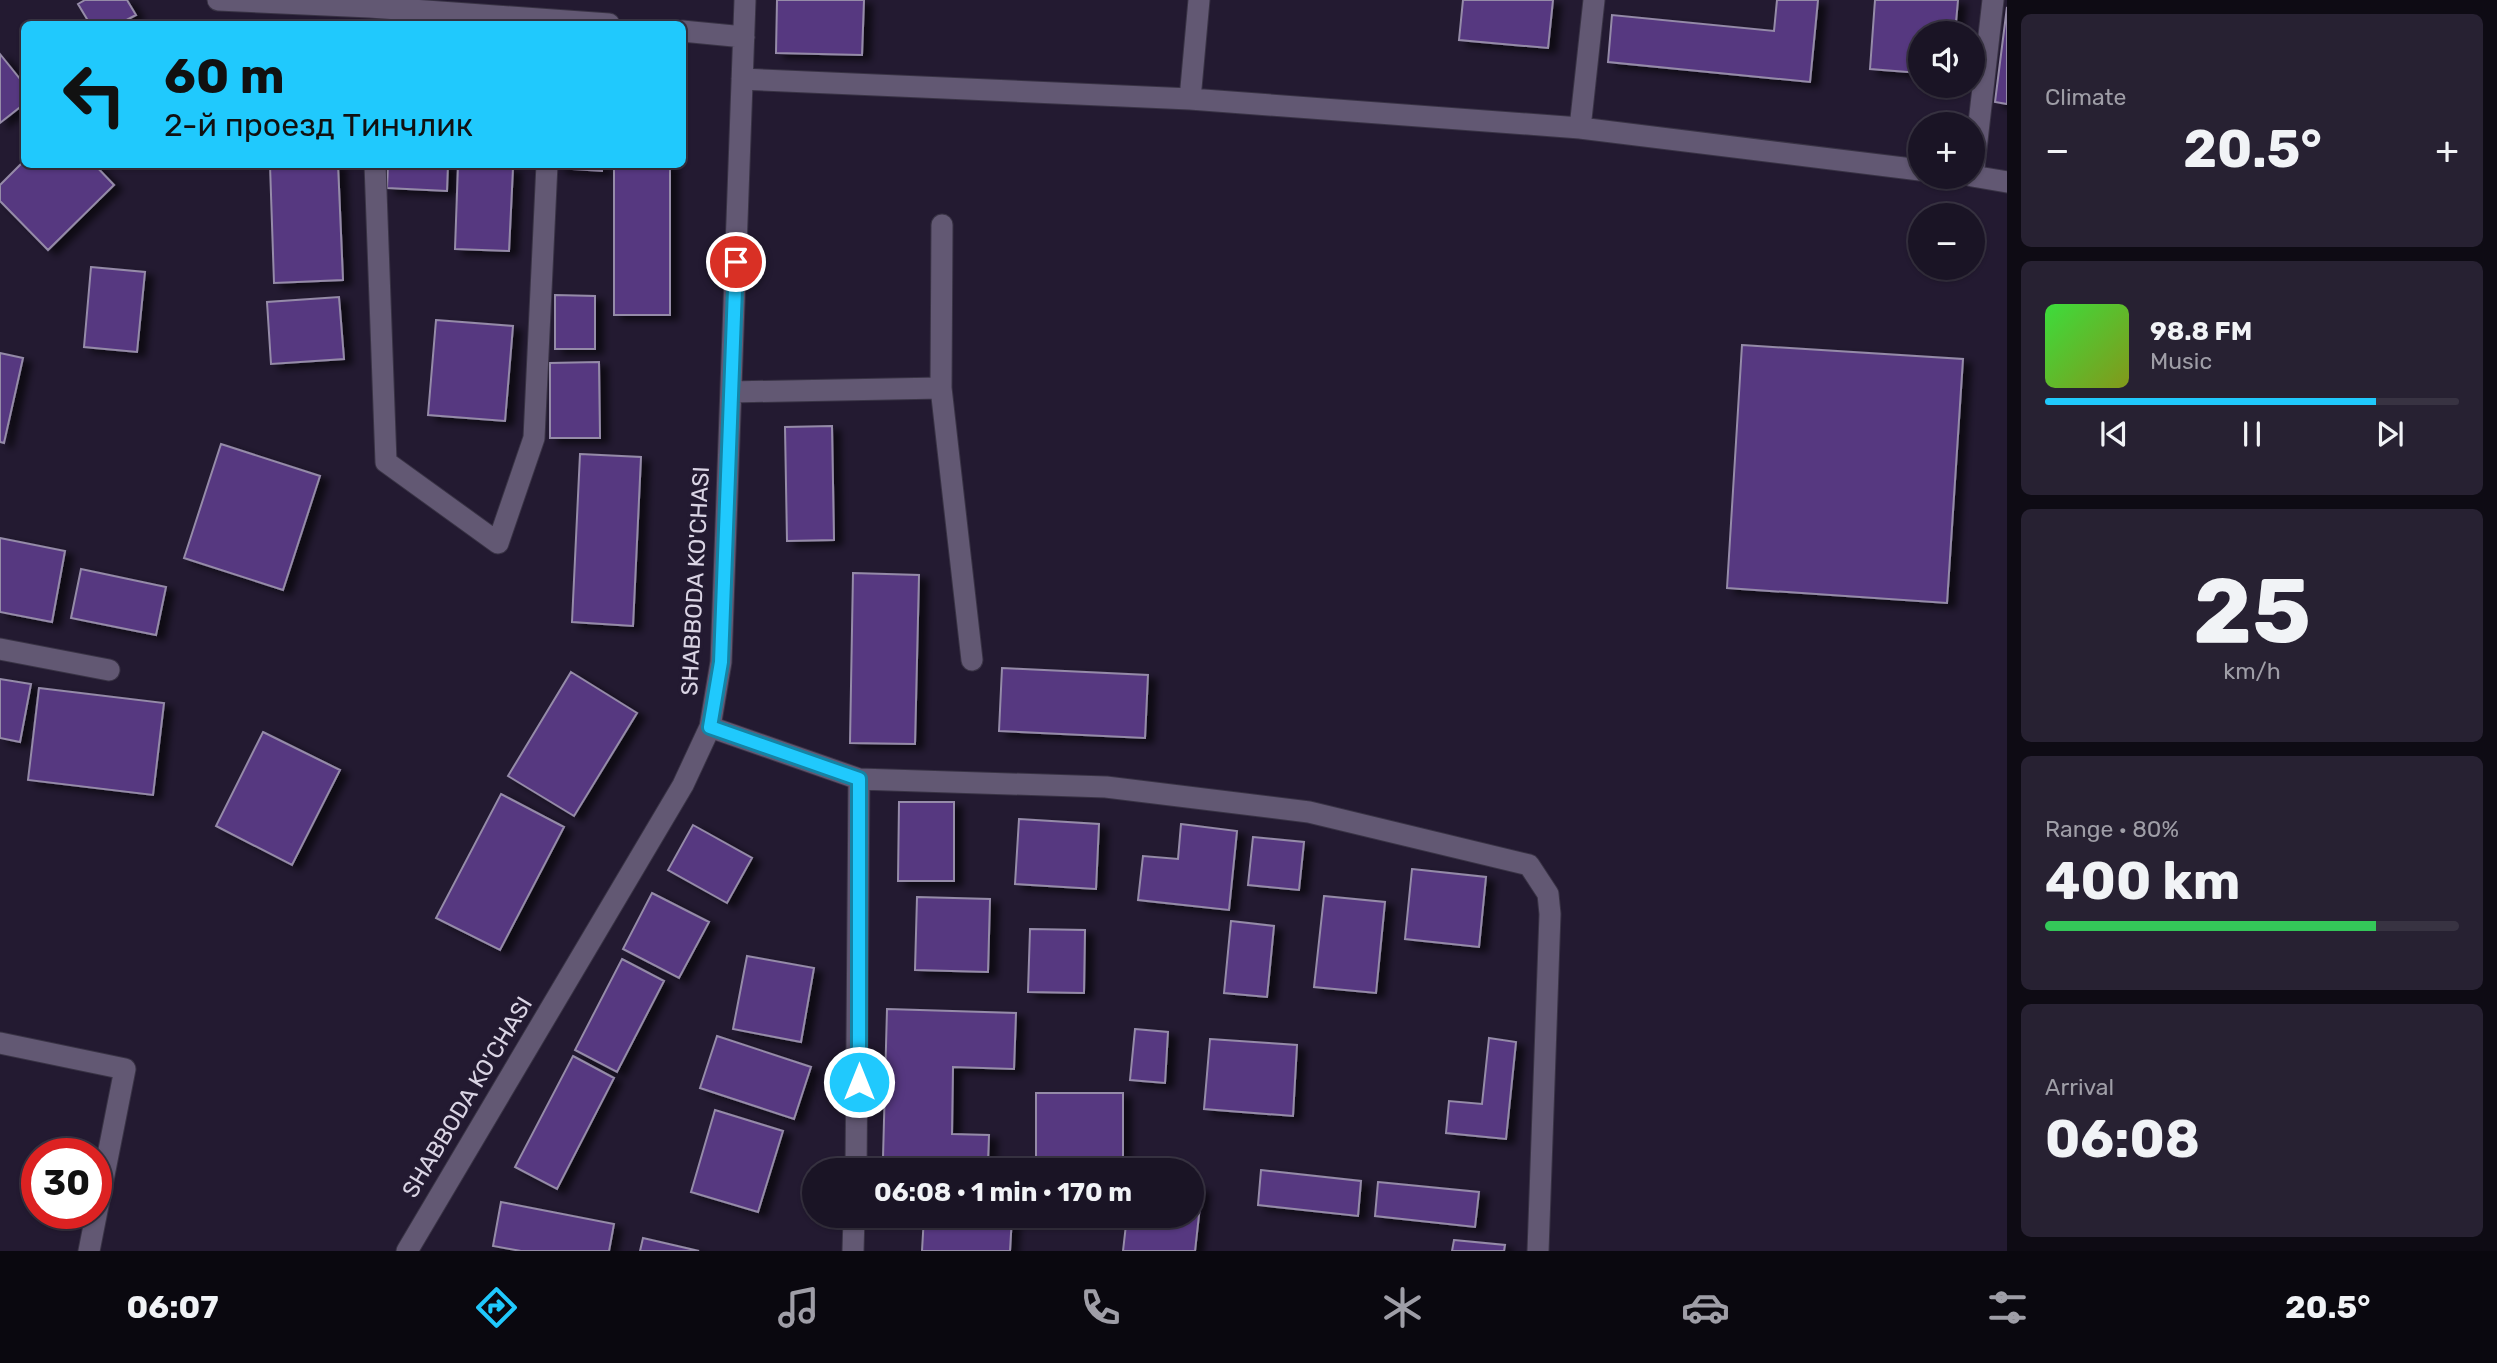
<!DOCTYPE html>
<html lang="en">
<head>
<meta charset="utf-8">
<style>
  body { margin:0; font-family:Rubik,sans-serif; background:#272132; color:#f1f3f6; height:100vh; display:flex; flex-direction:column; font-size:26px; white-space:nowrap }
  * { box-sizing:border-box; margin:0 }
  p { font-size:23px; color:#9f9ea7 }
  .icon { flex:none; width:38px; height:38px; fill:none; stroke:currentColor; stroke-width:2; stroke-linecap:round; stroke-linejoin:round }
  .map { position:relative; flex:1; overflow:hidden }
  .sheet { display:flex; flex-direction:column; gap:14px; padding:14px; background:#0e0b14; width:490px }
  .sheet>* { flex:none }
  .guide { position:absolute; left:21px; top:21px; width:665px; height:147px; border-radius:10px; box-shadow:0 2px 5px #0004,0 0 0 2px #383342; background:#20c9fd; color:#111; overflow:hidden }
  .buttons { position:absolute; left:1908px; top:21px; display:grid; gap:14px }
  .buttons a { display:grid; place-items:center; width:77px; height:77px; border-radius:50%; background:#1a1425; box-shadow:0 2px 5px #0004,0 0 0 2px #383342; font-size:35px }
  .speed { position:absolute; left:21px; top:1138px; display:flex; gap:14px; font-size:35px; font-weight:700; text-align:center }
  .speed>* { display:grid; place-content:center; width:91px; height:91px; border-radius:50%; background:#1a1425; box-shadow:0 2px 5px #0004,0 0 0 2px #383342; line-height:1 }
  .speed .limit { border:10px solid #d22; background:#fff; color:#111 }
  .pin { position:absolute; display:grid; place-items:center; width:60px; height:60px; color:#fff; margin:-30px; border:4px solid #fff; border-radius:50%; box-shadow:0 2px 7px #0007 }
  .me { position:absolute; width:77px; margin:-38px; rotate:0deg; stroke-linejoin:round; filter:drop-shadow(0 0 5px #0008) }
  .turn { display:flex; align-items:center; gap:24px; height:147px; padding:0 28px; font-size:32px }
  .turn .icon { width:91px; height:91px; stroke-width:2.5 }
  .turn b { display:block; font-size:49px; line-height:60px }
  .big { font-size:52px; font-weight:700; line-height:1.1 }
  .sheet .card { flex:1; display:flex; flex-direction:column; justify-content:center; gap:10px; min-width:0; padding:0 24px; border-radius:10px; background:#272132 }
  .sheet .dial { align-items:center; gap:0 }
  .dial b { font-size:91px; line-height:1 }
  .song { display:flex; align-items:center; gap:21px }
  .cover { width:84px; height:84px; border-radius:10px; background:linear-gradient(135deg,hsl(120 70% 55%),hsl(70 70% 35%)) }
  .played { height:7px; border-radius:4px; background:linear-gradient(90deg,#20c9fd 80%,#383342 80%) }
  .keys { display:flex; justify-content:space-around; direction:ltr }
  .heat { display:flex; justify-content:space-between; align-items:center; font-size:38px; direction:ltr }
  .charge { height:10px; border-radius:5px; background:linear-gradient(90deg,#34c759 80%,#383342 0) }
  .trip { position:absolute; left:802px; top:1158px; width:402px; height:70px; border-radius:35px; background:#1a1425; box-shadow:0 2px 5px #0004,0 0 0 2px #383342; font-weight:700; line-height:70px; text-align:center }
  .tabs { display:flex; height:112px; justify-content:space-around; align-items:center; background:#0a080f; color:#9f9ea7 }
  .tabs .icon { width:49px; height:49px }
  .tabs .on { color:#20c9fd }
  .tabs b { font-size:32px; color:#f1f3f6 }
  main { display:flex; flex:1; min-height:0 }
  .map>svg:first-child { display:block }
</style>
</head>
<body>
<main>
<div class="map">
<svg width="2007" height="1251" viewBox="0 0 2007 1251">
  <defs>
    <filter id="shadow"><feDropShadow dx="8" dy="4.5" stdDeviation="3.5" flood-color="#0009"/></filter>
  </defs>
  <rect width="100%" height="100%" fill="#231a31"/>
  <path fill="#563780" stroke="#958ba8" stroke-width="2" filter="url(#shadow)" d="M 85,0 L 127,0 L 136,15 L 119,24 L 90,24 L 78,4 Z
    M 777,0 L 864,0 L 862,55 L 776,53 Z
    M 1463,0 L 1553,0 L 1548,48 L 1459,40 Z
    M 1777,0 L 1818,0 L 1810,82 L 1608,62 L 1612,15 L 1774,31 Z
    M 1875,0 L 1958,0 L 1955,33 L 1920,33 L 1920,73 L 1870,69 Z
    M 2007,7 L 2007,104 L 1995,102 Z
    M 0,54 L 24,84 L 24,104 L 0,123 Z
    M 24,161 L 24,164 L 94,164 L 114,185 L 48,250 L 0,201 L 0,185 Z
    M 338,164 L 343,280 L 274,283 L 270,165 Z
    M 388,164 L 448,164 L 447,191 L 387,188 Z
    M 558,164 L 602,164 L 602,171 L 558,168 Z
    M 614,164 L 670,164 L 670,315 L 614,315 Z
    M 458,165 L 513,168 L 509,251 L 455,249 Z
    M 91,267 L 145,272 L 137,352 L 84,347 Z
    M 555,295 L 595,296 L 595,349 L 555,349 Z
    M 339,297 L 344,359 L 271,364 L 267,302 Z
    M 436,320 L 513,326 L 505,421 L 428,415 Z
    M 1742,345 L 1963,359 L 1947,603 L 1727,588 Z
    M 0,353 L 23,358 L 4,443 L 0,442 Z
    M 599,362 L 600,438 L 550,438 L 550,363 Z
    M 832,426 L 834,540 L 787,541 L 785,427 Z
    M 221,444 L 320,476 L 283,590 L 184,558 Z
    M 580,454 L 641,457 L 633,626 L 572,622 Z
    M 0,538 L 65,551 L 52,622 L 0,612 Z
    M 81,569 L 166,587 L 156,635 L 71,618 Z
    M 853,573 L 919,575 L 915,744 L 850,743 Z
    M 1002,668 L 1148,675 L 1145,738 L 999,731 Z
    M 571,672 L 637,713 L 574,816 L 508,776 Z
    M 0,679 L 31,684 L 20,742 L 0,738 Z
    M 39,688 L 164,703 L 153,795 L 28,780 Z
    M 263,732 L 340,770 L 292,865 L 216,826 Z
    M 501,794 L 564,827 L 500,950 L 436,918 Z
    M 899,802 L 954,802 L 954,881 L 898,881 Z
    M 1019,819 L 1099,824 L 1096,889 L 1015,884 Z
    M 1181,824 L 1237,831 L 1229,910 L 1138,900 L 1143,856 L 1178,859 Z
    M 693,825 L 752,858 L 727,903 L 668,870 Z
    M 1253,837 L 1304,842 L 1299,890 L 1248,885 Z
    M 1412,869 L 1486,877 L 1479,947 L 1405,939 Z
    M 652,893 L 709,922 L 679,978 L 623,949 Z
    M 1324,896 L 1385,902 L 1376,993 L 1314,987 Z
    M 917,897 L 990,899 L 988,972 L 915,970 Z
    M 1231,921 L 1274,926 L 1267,997 L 1224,993 Z
    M 1030,929 L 1085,930 L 1084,993 L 1028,992 Z
    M 747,956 L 814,968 L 801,1042 L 733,1029 Z
    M 622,959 L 664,981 L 617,1072 L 575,1050 Z
    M 887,1009 L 1016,1013 L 1014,1069 L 953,1067 L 952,1134 L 989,1135 L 988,1162 L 883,1158 Z
    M 1135,1029 L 1168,1032 L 1165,1083 L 1130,1080 Z
    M 717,1036 L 811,1067 L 794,1119 L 700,1088 Z
    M 1489,1038 L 1516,1042 L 1506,1139 L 1446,1133 L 1449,1101 L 1482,1104 Z
    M 1210,1039 L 1297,1045 L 1293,1116 L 1204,1109 Z
    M 573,1056 L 614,1078 L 557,1189 L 515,1167 Z
    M 1036,1093 L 1123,1093 L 1123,1171 L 1036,1171 Z
    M 715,1110 L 783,1131 L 758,1212 L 691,1192 Z
    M 1261,1170 L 1361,1181 L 1358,1216 L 1258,1205 Z
    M 1378,1182 L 1479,1192 L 1475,1227 L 1375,1216 Z
    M 1192,1187 L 1202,1188 L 1195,1251 L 1123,1251 L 1127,1216 L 1192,1216 Z
    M 501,1202 L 614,1224 L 609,1251 L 521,1251 L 493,1246 Z
    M 924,1216 L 1012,1216 L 1010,1251 L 922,1251 Z
    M 643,1238 L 699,1251 L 640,1251 Z
    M 1454,1240 L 1505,1245 L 1504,1251 L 1452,1251 Z"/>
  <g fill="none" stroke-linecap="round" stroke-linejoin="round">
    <defs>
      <path id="minor" d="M 218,0 L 370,7 L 609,24
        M 682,31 L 744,37
        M 742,79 L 1190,99 L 1580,128 L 1920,170
        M 1190,99 L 1199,0
        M 1580,128 L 1594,0
        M 375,164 L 386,462 L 498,543 L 534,438 L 547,164
        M 1972,176 L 2007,182
        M 1973,176 L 1993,0
        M 942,225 L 941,388 L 972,660
        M 731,392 L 941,388
        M 0,649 L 109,670
        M 710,727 L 859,779 L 856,1171
        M 859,779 L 1106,787 L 1309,812 L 1529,865 L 1548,894 L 1550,914 L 1538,1251
        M 0,1043 L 125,1069 L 89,1251
        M 407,1251 L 683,785 L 710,727 L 721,662 L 745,0
        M 853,1251 L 854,1216"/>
    </defs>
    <use href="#minor" stroke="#393345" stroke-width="23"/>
    <use href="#minor" stroke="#625873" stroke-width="21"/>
  </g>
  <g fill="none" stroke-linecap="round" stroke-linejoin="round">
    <defs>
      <path id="route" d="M 736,262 L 721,662 L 710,727 L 859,779 L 859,1082"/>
    </defs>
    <use href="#route" stroke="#1583a4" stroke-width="18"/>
    <use href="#route" stroke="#20c9fd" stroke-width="12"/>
  </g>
  <g text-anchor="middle" stroke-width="7" stroke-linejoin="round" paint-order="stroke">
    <g font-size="23" fill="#dad4e4" stroke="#231a31">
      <text transform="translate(695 581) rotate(-87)" y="8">SHABBODA KO'CHASI</text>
      <text transform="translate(467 1097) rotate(-59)" y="8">SHABBODA KO'CHASI</text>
    </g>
  </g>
</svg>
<div class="buttons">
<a><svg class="icon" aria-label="sound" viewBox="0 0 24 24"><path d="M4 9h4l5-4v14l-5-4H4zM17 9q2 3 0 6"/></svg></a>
<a>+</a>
<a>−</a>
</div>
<div class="speed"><div class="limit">30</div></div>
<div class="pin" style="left:736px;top:262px;background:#d93025"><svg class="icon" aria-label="arrive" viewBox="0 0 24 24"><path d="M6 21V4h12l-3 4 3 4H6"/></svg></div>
<svg class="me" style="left:859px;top:1082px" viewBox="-20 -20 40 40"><circle r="17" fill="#20c9fd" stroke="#fff" stroke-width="3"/><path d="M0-11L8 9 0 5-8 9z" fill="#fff"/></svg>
<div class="trip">06:08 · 1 min · 170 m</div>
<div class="guide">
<div class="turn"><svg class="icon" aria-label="left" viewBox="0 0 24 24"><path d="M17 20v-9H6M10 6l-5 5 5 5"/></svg><div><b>60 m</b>2-й проезд Тинчлик</div></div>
</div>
</div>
<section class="sheet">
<div class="card"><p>Climate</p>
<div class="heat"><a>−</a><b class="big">20.5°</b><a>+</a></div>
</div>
<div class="card">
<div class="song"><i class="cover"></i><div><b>98.8 FM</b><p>Music</p></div></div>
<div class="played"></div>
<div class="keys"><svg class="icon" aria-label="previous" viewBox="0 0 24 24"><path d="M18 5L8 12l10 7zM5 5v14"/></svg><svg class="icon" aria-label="pause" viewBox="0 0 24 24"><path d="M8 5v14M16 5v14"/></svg><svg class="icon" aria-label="next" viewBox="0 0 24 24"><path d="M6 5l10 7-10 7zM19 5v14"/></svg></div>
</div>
<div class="card dial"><b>25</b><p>km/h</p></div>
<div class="card"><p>Range · 80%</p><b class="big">400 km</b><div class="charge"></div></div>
<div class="card"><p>Arrival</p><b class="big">06:08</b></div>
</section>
</main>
<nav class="tabs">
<b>06:07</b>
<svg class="icon on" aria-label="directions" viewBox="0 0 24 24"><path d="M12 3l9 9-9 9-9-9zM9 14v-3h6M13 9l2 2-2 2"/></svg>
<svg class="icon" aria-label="music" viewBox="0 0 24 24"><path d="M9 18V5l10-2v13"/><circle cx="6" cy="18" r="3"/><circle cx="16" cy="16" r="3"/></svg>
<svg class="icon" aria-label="phone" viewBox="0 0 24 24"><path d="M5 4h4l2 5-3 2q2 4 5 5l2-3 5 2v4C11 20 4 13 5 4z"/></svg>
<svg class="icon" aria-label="climate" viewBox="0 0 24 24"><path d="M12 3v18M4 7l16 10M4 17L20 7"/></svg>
<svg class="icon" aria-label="car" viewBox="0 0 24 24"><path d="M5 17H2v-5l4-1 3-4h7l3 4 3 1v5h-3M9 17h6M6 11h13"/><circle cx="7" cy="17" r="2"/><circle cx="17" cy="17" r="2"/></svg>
<svg class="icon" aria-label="filters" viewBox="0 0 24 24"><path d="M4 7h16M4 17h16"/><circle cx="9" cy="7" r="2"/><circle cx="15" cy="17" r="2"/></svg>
<b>20.5°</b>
</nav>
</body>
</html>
